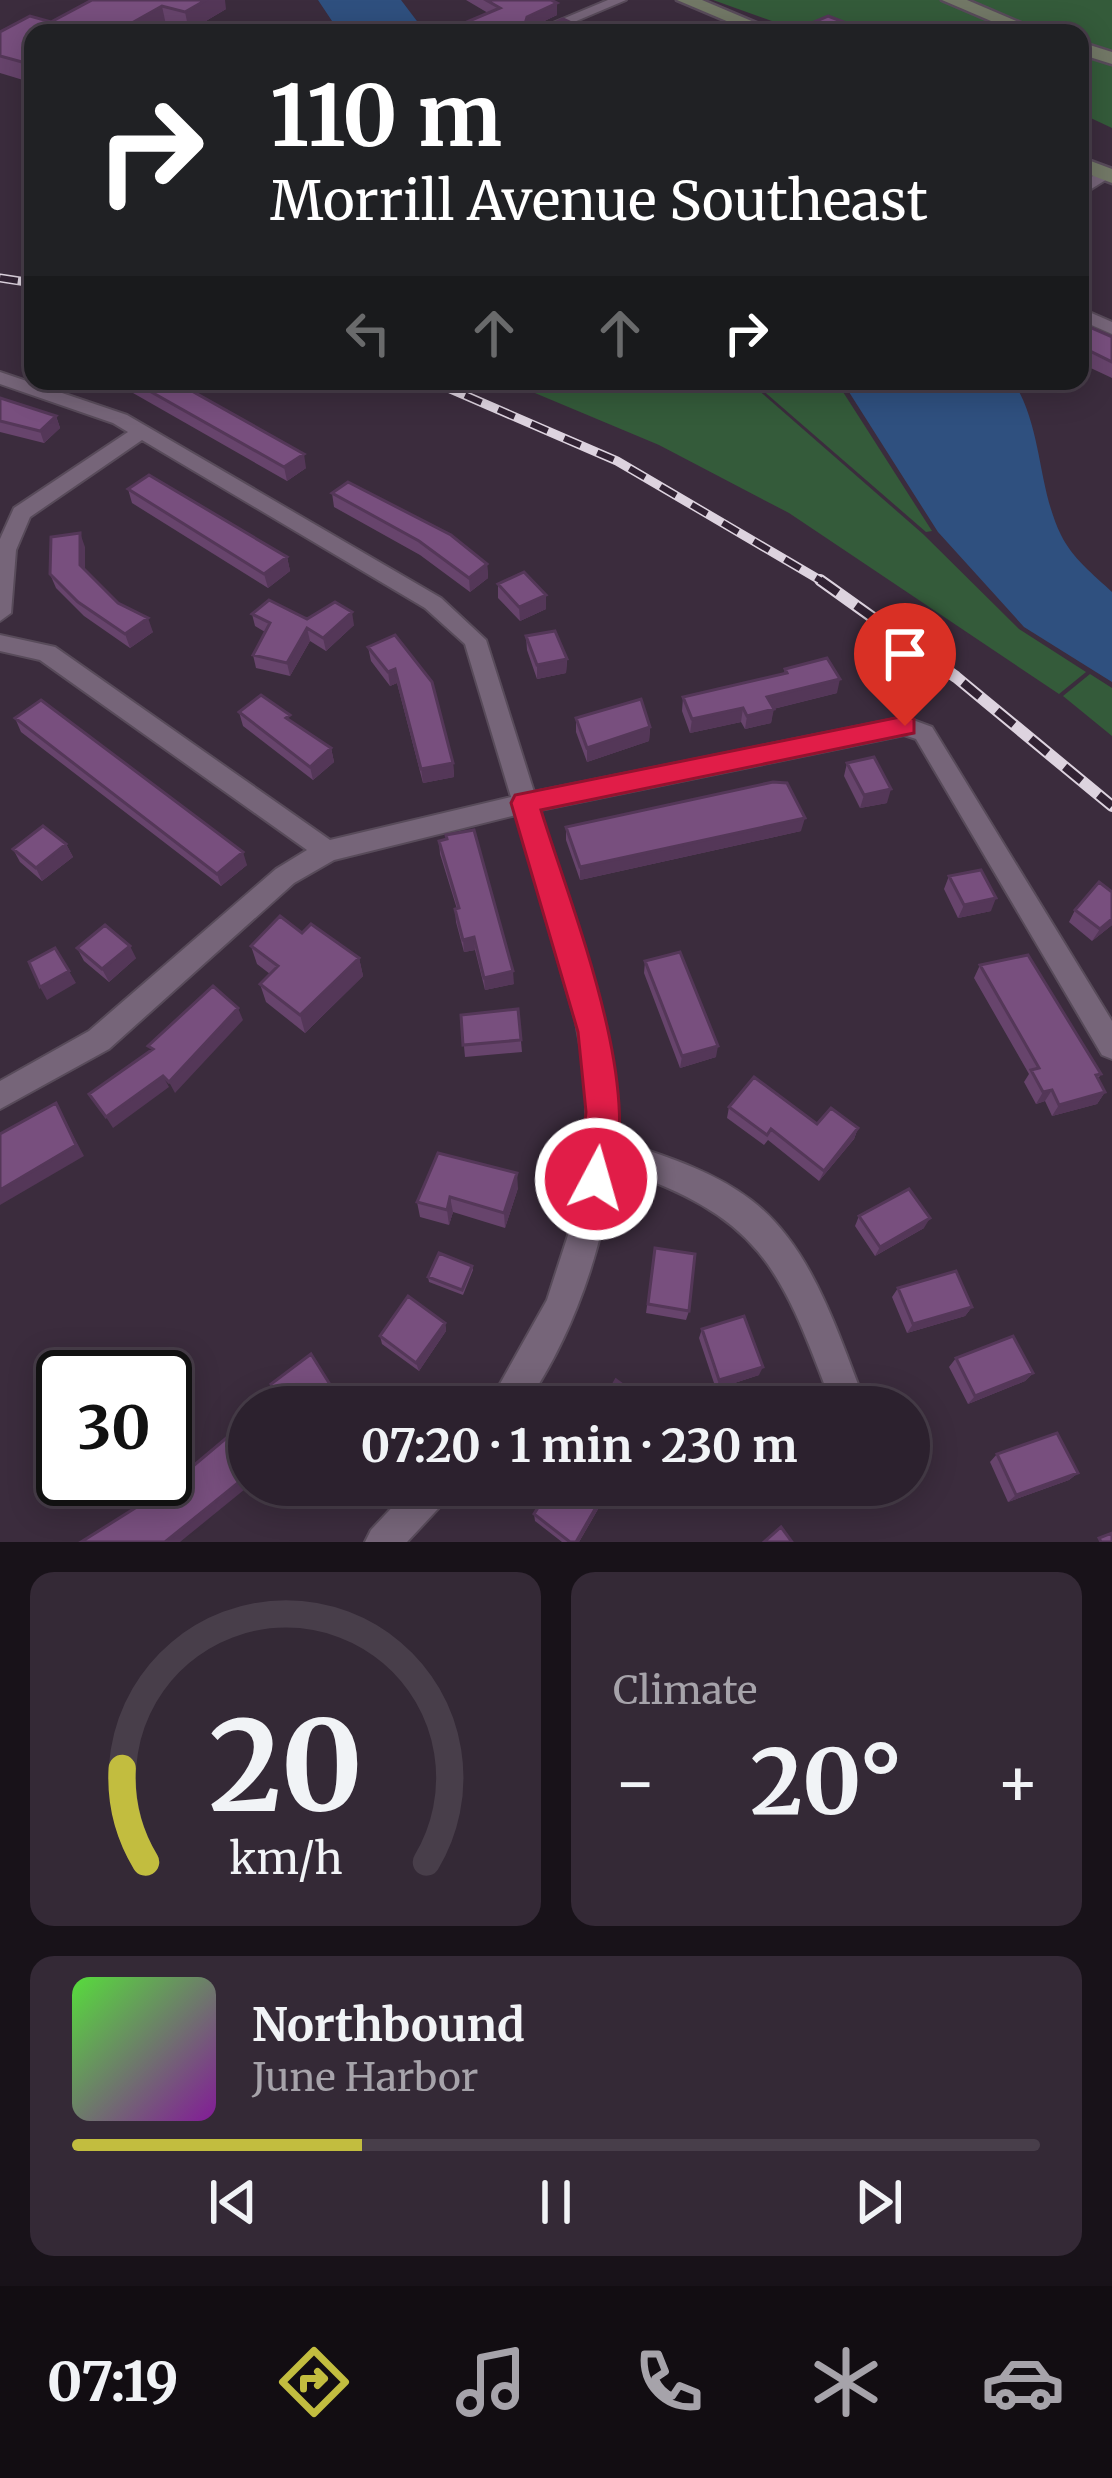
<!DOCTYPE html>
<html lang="en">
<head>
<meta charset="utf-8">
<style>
  body { margin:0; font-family:Merriweather,serif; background:#342936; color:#f1f3f6; height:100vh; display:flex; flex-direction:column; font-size:45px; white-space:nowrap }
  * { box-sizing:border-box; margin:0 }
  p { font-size:39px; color:#a6a3aa }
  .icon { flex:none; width:66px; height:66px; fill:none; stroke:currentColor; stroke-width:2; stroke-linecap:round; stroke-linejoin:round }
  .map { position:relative; height:1542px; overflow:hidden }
  .drawer { display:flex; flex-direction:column; gap:30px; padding:30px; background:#181219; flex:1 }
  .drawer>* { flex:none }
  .guide { position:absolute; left:24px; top:24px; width:1065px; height:366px; border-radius:24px; box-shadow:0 6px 30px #0003,0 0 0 3px #483e4a; background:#202124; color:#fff; overflow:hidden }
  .speed { position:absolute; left:36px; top:1350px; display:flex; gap:24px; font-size:60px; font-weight:700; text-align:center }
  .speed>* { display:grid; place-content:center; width:156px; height:156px; border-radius:50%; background:#2c212e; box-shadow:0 6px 30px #0003,0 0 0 3px #483e4a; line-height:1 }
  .speed .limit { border:6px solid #111; border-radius:18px; background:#fff; color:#111 }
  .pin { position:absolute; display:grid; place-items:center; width:102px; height:102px; color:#fff; margin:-123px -51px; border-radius:50% 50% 50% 0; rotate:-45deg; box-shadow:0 0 12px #0007 }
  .pin .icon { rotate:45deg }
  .me { position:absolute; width:132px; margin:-66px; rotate:6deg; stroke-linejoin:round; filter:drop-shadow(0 0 9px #0008) }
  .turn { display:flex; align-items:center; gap:42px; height:252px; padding:0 48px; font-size:54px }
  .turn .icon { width:156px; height:156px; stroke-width:2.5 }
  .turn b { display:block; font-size:84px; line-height:102px }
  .lanes { display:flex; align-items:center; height:114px; padding:0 48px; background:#0003; justify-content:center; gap:60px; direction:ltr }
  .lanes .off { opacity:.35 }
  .big { font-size:90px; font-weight:700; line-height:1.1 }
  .drawer .card { flex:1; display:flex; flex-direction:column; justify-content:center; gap:18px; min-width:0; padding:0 42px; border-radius:24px; background:#342936 }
  .drawer .dial { align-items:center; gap:0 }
  .dial svg { height:312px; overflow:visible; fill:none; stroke:#483e4a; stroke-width:7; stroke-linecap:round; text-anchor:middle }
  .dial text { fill:#f1f3f6; stroke:none }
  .song { display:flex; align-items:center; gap:36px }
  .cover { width:144px; height:144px; border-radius:18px; background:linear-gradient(135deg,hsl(110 70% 55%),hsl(290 70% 35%)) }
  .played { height:12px; border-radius:6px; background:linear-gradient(90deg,#c2bd3f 30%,#483e4a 30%) }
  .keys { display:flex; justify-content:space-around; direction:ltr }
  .heat { display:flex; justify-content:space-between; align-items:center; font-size:66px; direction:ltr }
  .drawer .tiles { flex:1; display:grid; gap:30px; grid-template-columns:1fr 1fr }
  .card:last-child { grid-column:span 2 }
  .trip { position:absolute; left:228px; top:1386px; width:702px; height:120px; border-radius:60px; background:#2c212e; box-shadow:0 6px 30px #0003,0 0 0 3px #483e4a; font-weight:700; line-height:120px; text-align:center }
  .tab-bar { display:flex; height:192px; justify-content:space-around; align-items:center; background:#120d12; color:#a6a3aa }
  .tab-bar .icon { width:84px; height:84px }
  .tab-bar .active { color:#c2bd3f }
  .tab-bar b { font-size:54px; color:#f1f3f6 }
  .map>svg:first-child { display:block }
</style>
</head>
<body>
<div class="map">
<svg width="1112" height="1542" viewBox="0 0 1112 1542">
  <rect width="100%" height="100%" fill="#3b2c3d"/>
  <path fill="#345b3a" d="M 713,0 L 1112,0 L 1112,53 L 1098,60 L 1112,65 L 1112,128 L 1080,113 L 1080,33 L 874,33 L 851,25 L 786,26 Z
    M 506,381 L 748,381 L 923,534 L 1019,629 L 1086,672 L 1059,694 L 789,513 L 659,445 Z
    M 752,381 L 836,381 L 932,531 L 926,532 Z
    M 1090,674 L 1112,688 L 1112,736 L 1063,696 Z"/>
  <path fill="#2f507f" d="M 318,0 L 401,0 L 426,33 L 340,33 Z
    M 842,381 L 1013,381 C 1043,428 1037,486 1061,535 C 1072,558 1094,575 1112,592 L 1112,682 L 1024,627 L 938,532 Z"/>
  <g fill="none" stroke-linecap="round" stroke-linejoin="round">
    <defs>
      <path id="street" d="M 608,0 L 626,0 L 548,33 L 529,33 Z
        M 1101,171 L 1111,171 L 1112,176 L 1080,196 L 1080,184 Z
        M 1080,308 L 1112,322 L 1112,334 L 1080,320 Z
        M 0,372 L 127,415 L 441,598 L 486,640 L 534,792 L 905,717 L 932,727 L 1112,1021 L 1112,1059 L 1102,1055 L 916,739 L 904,735 L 540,810 C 572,918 618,1026 616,1140 C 662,1155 712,1170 751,1200 C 814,1248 838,1336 867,1407 L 833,1407 C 780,1267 763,1217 613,1167 C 603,1250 572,1338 524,1407 L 487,1407 L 547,1300 L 572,1223 L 586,1143 L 586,1078 L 576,1022 L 516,815 L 334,860 L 294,883 L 109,1049 L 0,1109 L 0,1081 L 89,1031 L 276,869 L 307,850 L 40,660 L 0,651 L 0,635 L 55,647 L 330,840 L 511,797 L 465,644 L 425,608 L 142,440 L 30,517 L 16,550 L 11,613 L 0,621 L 0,539 L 14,508 L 128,432 L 113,423 L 0,384 Z
        M 413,1485 L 454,1485 L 449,1497 L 407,1542 L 365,1542 L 371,1530 Z"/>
      <path id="secondary" d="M 677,0 L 702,0 L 780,33 L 755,33 Z
        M 942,0 L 967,0 L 1044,33 L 1019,33 Z
        M 1080,42 L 1112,52 L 1112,64 L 1080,54 Z
        M 1080,157 L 1112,169 L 1112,183 L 1080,171 Z"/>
    </defs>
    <use href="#street" stroke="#584b5a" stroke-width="4"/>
    <use href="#secondary" stroke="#584b5a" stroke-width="5"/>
    <use href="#street" fill="#766579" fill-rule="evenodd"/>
    <use href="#secondary" fill="#727866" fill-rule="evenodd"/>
    <defs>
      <path id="rail-far1" d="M 0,278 L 33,283
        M 432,381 L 617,461 L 825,583"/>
      <path id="rail" d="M 820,580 L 956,677 L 1112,806"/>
    </defs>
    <use href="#rail-far1" stroke="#ddd3df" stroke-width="9"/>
    <use href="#rail" stroke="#ddd3df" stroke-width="12"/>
    <use href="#rail-far1" stroke="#312233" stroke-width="6" stroke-dasharray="18" stroke-linecap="butt"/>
    <use href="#rail" stroke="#312233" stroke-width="8" stroke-dasharray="22" stroke-linecap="butt"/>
  </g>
  <path fill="#67446c" d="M 92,0 L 226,9 L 189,31 L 166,25 L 151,33 L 33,33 L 33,83 L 0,73 L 0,32 L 51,22 Z
    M 466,0 L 551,0 L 557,15 L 536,25 L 593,33 L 470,32 L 469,21 L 488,13 Z
    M 1080,323 L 1112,337 L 1112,378 L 1080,363 Z
    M 112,381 L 174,381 L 306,468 L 287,481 Z
    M 0,398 L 56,416 L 60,428 L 44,443 L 0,432 Z
    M 128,489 L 287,557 L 290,571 L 268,588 L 132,503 Z
    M 332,493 L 487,564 L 488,578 L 470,592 L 420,555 L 334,507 Z
    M 85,547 L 85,570 L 118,603 L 153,632 L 130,648 L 84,616 L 56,588 L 50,574 Z
    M 498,584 L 546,595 L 546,609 L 520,621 L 498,598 Z
    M 252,614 L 307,619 L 354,625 L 326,651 L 310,641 L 290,676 L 256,668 L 253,655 L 265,632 L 255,626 Z
    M 395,635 L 453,763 L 454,777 L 423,783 L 397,683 L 390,686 L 371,661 L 368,647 Z
    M 526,636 L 567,659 L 566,673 L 537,679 L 527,650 Z
    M 785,669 L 837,693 L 773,709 L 771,723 L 745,729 L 741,722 L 690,733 L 682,711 L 683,697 L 784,674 Z
    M 239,712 L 291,722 L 331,748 L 334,762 L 313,780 L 243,726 Z
    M 15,718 L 247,865 L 221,886 L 21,732 Z
    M 576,718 L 650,727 L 649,741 L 587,762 L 576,732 Z
    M 847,763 L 887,803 L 860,808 L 844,776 Z
    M 566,827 L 801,831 L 580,880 L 566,840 Z
    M 439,841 L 514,984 L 485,990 L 475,950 L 464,952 L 456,922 L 455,909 L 457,909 L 440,854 Z
    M 66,844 L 73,857 L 42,881 L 20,862 L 13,849 Z
    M 949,876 L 991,911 L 958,918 L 944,889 Z
    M 1112,892 L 1112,925 L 1092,941 L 1069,922 L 1075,910 Z
    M 302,933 L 359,958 L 363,976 L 305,1033 L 266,1002 L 260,984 L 270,974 L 257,964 L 251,946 Z
    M 77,948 L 136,958 L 109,982 L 84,961 Z
    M 645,961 L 716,1057 L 680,1068 L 644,973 Z
    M 980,965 L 1101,1074 L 1098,1079 L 1105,1092 L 1097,1104 L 1052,1116 L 1045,1101 L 1036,1104 L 1024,1082 L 1029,1074 L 974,978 Z
    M 518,1009 L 522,1052 L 465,1057 L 461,1015 Z
    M 729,1107 L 817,1124 L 858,1128 L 854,1139 L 819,1181 L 768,1140 L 764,1145 L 727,1118 Z
    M 518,1188 L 505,1228 L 453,1212 L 449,1225 L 420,1217 L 417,1202 Z
    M 859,1216 L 924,1228 L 875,1256 L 855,1226 Z
    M 655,1248 L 689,1311 L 686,1320 L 646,1313 Z
    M 472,1266 L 473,1270 L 463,1295 L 429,1282 L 428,1277 Z
    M 898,1288 L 972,1307 L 965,1316 L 907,1333 L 892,1297 Z
    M 445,1323 L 446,1331 L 419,1371 L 382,1344 L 380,1336 Z
    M 702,1329 L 759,1375 L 716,1389 L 699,1338 Z
    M 956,1358 L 1033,1373 L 1025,1381 L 968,1404 L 949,1367 Z
    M 997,1454 L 1078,1473 L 1069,1480 L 1008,1502 L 990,1462 Z
    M 605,1497 L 579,1542 L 562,1542 L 535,1521 L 534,1514 Z"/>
  <path fill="#543758" d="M 206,0 L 225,0 L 226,9 L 189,31 L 185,12 Z
    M 557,3 L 557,15 L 527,29 L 525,24 L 527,17 Z
    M 162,6 L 166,25 L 151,33 L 114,33 Z
    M 56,416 L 60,428 L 44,443 L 40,431 Z
    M 304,454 L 306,468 L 287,481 L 284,467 Z
    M 80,533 L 85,547 L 85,579 L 80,565 Z
    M 287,557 L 290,571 L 268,588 L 264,574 Z
    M 487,564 L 488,578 L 470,592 L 469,578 Z
    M 546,595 L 546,609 L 520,621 L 519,607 Z
    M 352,612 L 354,625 L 326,651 L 323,638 Z
    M 148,618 L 153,632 L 130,648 L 125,634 Z
    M 307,628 L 310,641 L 290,676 L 287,663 Z
    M 567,659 L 566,673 L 537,679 L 537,665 Z
    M 395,669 L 397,683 L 390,686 L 388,672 Z
    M 840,679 L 837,693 L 765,711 L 767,697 Z
    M 743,708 L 741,722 L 690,733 L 692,719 Z
    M 774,709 L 771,723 L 745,729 L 747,716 Z
    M 650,727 L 649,741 L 587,762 L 587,748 Z
    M 331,748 L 334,762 L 313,780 L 310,767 Z
    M 453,763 L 454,777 L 423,783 L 421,769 Z
    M 891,789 L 887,803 L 860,808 L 864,795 Z
    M 805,818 L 801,831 L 580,880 L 580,867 Z
    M 66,844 L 73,857 L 42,881 L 36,868 Z
    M 243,852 L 247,865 L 221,886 L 217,874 Z
    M 996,898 L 991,911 L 958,918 L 964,905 Z
    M 1112,919 L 1112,925 L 1092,941 L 1100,929 Z
    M 474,937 L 475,950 L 464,952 L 463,940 Z
    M 130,946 L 136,958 L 109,982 L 102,969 Z
    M 359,958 L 363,976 L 305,1033 L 300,1015 Z
    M 69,971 L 76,983 L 47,1000 L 40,987 Z
    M 513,971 L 514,984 L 485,990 L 484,978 Z
    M 238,1008 L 243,1020 L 175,1093 L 169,1082 Z
    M 718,1046 L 716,1057 L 680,1068 L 682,1056 Z
    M 163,1076 L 169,1087 L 113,1128 L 106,1117 Z
    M 1052,1090 L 1045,1101 L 1036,1104 L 1043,1092 Z
    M 1105,1092 L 1097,1104 L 1052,1116 L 1059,1105 Z
    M 56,1103 L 84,1156 L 0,1205 L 0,1190 Z
    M 858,1128 L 854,1139 L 819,1181 L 824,1171 Z
    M 517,1173 L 518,1188 L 505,1228 L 504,1213 Z
    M 450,1197 L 453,1212 L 449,1225 L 447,1210 Z
    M 930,1218 L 924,1228 L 875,1256 L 880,1247 Z
    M 972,1307 L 965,1316 L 907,1333 L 913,1324 Z
    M 445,1323 L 446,1331 L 419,1371 L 416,1363 Z
    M 763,1367 L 759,1375 L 716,1389 L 719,1380 Z
    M 1033,1373 L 1025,1381 L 968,1404 L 975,1396 Z
    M 1078,1473 L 1069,1480 L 1008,1502 L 1016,1495 Z
    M 244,1478 L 250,1485 L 180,1542 L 165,1542 Z
    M 256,1485 L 270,1485 L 256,1496 L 251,1489 Z
    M 606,1490 L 605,1497 L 579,1542 L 576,1542 Z"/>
  <path fill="#784f7e" stroke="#543758" stroke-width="3" d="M 92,0 L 206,0 L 185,12 L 162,6 L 114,33 L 33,33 L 33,65 L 0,56 L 0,32 L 30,16 L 51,22 Z
    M 486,0 L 551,0 L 557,3 L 527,17 L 525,24 L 548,26 L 563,19 L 593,33 L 495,33 L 469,21 L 500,8 Z
    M 828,16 L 872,33 L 788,33 Z
    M 1080,323 L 1112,337 L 1112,362 L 1080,346 Z
    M 132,381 L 174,381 L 304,454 L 284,467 Z
    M 0,398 L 56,416 L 40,431 L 0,421 Z
    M 149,475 L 287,557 L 264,574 L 128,489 Z
    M 348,482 L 451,535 L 487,564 L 469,578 L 419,541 L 332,493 Z
    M 80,533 L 80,565 L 118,603 L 148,618 L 125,634 L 78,602 L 50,574 L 51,537 Z
    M 524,572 L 546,595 L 519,607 L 498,584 Z
    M 269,600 L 307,619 L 335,602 L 352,612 L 323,638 L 307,628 L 287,663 L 253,655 L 270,623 L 252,614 Z
    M 555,631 L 567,659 L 537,665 L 526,636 Z
    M 395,635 L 432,682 L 453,763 L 421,769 L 395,669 L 388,672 L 368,647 Z
    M 827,658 L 840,679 L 767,697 L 774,709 L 747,716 L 743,708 L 692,719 L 683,697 L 787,673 L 785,669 Z
    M 261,695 L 290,715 L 286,718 L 331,748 L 310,767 L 239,712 Z
    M 641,699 L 650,727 L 587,748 L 576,718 Z
    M 41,700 L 243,852 L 217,874 L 15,718 Z
    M 874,757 L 891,789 L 864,795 L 847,763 Z
    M 773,782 L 787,783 L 805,818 L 580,867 L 566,827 Z
    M 43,826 L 66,844 L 36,868 L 13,849 Z
    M 474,830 L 513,971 L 484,978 L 474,937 L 463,940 L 455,909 L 459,908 L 439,841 L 447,839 L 446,835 Z
    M 981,870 L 996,898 L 964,905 L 949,876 Z
    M 1099,882 L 1112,892 L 1112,919 L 1100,929 L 1075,910 Z
    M 280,916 L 302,933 L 311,924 L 359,958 L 300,1015 L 260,984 L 278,966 L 251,946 Z
    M 105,925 L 130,946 L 102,969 L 77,948 Z
    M 55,948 L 69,971 L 40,987 L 29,962 Z
    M 680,952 L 718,1046 L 682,1056 L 645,961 Z
    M 1028,955 L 1101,1074 L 1096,1075 L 1105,1092 L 1059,1105 L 1052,1090 L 1043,1092 L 1031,1070 L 1039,1068 L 980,965 Z
    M 213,986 L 238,1008 L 169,1082 L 163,1076 L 106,1117 L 89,1094 L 153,1049 L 148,1046 Z
    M 518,1009 L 521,1040 L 463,1045 L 461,1015 Z
    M 754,1077 L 817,1124 L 831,1108 L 858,1128 L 824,1171 L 771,1129 L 767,1135 L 729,1107 Z
    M 56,1103 L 76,1145 L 0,1190 L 0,1134 Z
    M 438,1153 L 517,1173 L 504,1213 L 450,1197 L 447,1210 L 417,1202 Z
    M 909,1189 L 930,1218 L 880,1247 L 859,1216 Z
    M 655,1248 L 695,1254 L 689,1311 L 648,1304 Z
    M 439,1253 L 472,1266 L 462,1290 L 428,1277 Z
    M 956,1271 L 972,1307 L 913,1324 L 898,1288 Z
    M 408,1296 L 445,1323 L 416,1363 L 380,1336 Z
    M 744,1316 L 763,1367 L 719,1380 L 702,1329 Z
    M 1013,1336 L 1033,1373 L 975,1396 L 956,1358 Z
    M 311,1354 L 344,1407 L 264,1407 L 278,1395 L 271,1384 Z
    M 616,1380 L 653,1407 L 600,1407 Z
    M 249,1419 L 249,1485 L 256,1485 L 251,1489 L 244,1478 L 165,1542 L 81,1542 L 167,1488 Z
    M 1057,1433 L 1078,1473 L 1016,1495 L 997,1454 Z
    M 552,1485 L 599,1485 L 606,1490 L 576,1542 L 570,1542 L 534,1514 Z
    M 781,1527 L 792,1542 L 764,1542 Z
    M 1112,1533 L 1112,1542 L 1101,1542 L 1099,1538 Z"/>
  <path fill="#e11d48" stroke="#92132f" stroke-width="3" d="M 905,716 L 914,719 L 914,733 L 541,810 C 571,908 649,1095 608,1191 L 596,1196 L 583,1191 L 579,1179 L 586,1112 L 578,1032 L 511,803 L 515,795 Z"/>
</svg>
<div class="speed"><div class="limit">30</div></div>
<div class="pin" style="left:905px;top:726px;background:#d93025"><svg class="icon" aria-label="arrive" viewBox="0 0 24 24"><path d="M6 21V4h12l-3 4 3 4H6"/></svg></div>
<svg class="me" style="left:596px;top:1179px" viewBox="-20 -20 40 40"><circle r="17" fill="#e11d48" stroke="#fff" stroke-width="3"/><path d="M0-11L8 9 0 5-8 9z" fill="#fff"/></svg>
<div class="trip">07:20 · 1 min · 230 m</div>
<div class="guide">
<div class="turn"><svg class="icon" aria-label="right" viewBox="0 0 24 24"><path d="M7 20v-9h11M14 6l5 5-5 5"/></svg><div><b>110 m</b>Morrill Avenue Southeast</div></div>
<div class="lanes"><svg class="icon off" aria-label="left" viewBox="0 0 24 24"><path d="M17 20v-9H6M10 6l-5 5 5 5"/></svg><svg class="icon off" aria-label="ahead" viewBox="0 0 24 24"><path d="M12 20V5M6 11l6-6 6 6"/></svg><svg class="icon off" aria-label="ahead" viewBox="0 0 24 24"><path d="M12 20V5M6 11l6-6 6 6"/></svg><svg class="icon" aria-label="right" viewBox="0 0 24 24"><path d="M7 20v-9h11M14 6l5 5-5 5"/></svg></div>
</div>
</div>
<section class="drawer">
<div class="tiles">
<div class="card dial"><svg viewBox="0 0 100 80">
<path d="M14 69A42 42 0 1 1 86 69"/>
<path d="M14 69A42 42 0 0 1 8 45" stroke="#c2bd3f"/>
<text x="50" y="56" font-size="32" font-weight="700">20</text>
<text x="50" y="72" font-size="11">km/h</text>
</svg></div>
<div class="card"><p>Climate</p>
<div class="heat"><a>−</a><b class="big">20°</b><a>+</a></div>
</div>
<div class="card">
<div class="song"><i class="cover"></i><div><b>Northbound</b><p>June Harbor</p></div></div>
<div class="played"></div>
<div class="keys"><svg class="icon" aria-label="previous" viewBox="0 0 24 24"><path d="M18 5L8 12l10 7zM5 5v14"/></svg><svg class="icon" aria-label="pause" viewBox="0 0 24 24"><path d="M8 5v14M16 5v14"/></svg><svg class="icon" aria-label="next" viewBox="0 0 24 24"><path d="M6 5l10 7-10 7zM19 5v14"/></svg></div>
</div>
</div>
</section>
<nav class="tab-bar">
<b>07:19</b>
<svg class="icon active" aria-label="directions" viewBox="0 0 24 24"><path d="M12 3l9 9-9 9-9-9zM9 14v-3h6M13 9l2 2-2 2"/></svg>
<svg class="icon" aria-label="music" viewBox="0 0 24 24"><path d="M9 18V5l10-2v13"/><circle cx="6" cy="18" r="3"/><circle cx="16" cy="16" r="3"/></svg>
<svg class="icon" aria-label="phone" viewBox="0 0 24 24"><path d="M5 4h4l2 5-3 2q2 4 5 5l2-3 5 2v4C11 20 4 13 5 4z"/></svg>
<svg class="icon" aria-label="climate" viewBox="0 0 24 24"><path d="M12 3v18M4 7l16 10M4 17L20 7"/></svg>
<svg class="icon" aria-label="car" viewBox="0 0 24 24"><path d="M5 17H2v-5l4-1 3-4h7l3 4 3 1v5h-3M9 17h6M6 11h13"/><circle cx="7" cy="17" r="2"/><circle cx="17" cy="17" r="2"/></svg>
</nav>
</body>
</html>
